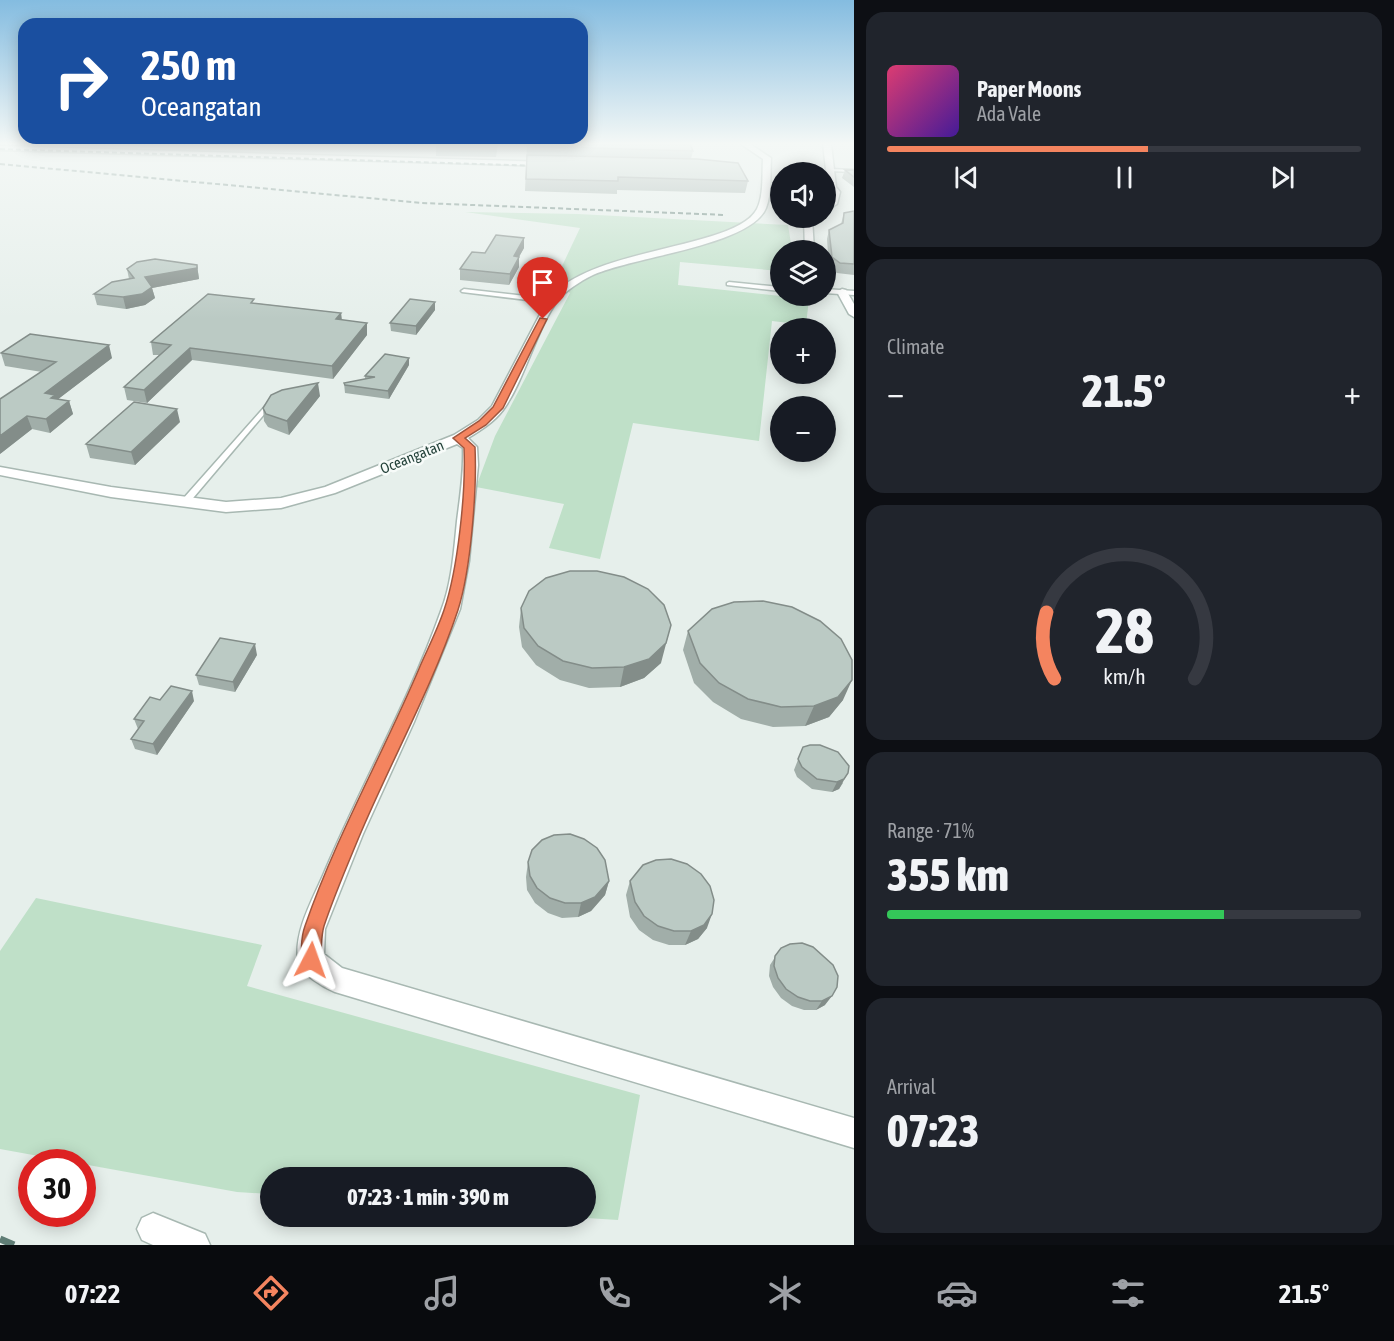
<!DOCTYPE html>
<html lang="en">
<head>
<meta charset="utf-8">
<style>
  body { margin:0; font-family:"Asap Condensed",sans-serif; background:#20242c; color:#f1f3f6; height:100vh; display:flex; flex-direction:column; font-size:22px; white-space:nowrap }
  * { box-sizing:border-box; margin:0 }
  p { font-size:20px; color:#9ea1a6 }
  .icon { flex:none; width:33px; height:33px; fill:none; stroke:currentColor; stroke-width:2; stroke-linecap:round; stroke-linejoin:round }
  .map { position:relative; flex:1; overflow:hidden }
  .side { display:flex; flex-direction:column; gap:12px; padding:12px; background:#0d0f14; width:540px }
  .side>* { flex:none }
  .banner { position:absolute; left:18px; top:18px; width:570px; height:126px; border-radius:18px; box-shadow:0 3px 15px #0003; background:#1a4fa0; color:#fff; overflow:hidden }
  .buttons { position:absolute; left:770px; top:162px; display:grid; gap:12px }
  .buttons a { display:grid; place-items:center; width:66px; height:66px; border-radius:50%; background:#171b24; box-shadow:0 3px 15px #0003; font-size:30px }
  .speed { position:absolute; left:18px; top:1149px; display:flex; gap:12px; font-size:30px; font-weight:700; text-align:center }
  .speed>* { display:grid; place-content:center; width:78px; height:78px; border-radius:50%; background:#171b24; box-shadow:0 3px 15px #0003; line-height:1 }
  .speed .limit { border:9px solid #d22; background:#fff; color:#111 }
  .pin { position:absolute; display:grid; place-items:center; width:51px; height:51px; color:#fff; margin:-62px -26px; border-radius:50% 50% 50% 0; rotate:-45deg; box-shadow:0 0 6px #0007 }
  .pin .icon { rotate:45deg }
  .me { position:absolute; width:66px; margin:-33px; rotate:4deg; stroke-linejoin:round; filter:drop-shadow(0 0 4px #0008) }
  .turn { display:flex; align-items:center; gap:21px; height:126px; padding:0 24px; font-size:27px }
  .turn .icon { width:78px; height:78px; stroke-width:2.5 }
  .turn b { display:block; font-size:42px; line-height:51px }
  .big { font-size:45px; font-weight:800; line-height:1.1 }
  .side .widget { flex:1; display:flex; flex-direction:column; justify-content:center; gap:9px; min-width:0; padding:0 21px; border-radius:18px; background:#20242c }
  .side .dial { align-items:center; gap:0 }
  .dial svg { height:156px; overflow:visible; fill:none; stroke:#363941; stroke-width:7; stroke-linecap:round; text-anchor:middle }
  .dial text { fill:#f1f3f6; stroke:none }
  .song { display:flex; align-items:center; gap:18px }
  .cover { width:72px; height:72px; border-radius:9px; background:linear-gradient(135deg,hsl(340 70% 55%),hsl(260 70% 35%)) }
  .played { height:6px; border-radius:3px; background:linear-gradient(90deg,#f4845f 55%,#363941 55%) }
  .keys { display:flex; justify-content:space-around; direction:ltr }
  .heat { display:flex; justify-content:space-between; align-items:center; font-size:33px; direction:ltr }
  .charge { height:9px; border-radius:4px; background:linear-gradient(90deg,#34c759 71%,#363941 0) }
  .trip { position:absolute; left:260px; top:1167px; width:336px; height:60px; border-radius:30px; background:#171b24; box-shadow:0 3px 15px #0003; font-weight:800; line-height:60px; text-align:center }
  .tabs { display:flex; height:96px; justify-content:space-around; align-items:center; background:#090b0e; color:#9ea1a6 }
  .tabs .icon { width:42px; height:42px }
  .tabs .on { color:#f4845f }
  .tabs b { font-size:27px; color:#f1f3f6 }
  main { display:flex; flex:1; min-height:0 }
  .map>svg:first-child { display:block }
</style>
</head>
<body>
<main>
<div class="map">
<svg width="854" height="1245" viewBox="0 0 854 1245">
  <rect width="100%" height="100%" fill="#e6efeb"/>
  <path fill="#bfe0c8" d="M 465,212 L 578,214 L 788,225 L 792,250 L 780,250 L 780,271 L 680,262 L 678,285 L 809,299 L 806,325 L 772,321 L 759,441 L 633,423 L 600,559 L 549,548 L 564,504 L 476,487 L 495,436 L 570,293 L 555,281 L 580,228 Z
    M 36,898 L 262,945 L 247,986 L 640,1095 L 618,1220 L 571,1217 L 585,1216 L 585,1178 L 270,1178 L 270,1194 L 237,1192 L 0,1149 L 0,951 Z"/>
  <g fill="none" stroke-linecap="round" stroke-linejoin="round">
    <defs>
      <path id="lane" d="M 830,169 L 854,170 L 854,172 L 829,171 Z
        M 729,282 L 780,287 L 780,291 L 727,285 L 727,283 Z
        M 464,289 L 552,299 L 555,301 L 552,303 L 462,292 L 461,291 Z
        M 825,289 L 854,291 L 854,295 L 825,293 Z
        M 270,402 L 272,403 L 272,405 L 188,504 L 182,504 L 182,500 L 268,403 Z"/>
      <path id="street" d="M 741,144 L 750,144 L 771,158 C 770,173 772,193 766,208 C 751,246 629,257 591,276 C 581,281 565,291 558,300 C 536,329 525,380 503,410 C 494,422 481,430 468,438 L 477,447 L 478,465 L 469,561 L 460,609 L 414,722 L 363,834 L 325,929 L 324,954 L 342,968 L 854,1118 L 854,1148 L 335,992 C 323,987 300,974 298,960 C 294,931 313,899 324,873 C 361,785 409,701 441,611 C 452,583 454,550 457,521 C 460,497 464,473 463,448 L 457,444 L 335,493 L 281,508 L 226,512 L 111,497 L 0,475 L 0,467 L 111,487 L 226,502 L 281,498 L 325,487 L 454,435 L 478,420 L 492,406 L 547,301 C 588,246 736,250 757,209 C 764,195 762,174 763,159 Z
        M 823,144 L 831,144 L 836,187 L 840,192 L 837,204 L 825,211 L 825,204 L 830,201 L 832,192 L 830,190 L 825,191 L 825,186 L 828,186 Z
        M 0,146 L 551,162 L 555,164 L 551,166 L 0,150 Z
        M 804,218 L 812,218 L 814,250 L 805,250 Z
        M 842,289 L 846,290 L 854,304 L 854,317 L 849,314 L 837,292 Z
        M 153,1213 L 205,1234 L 210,1245 L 153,1245 L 142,1240 L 137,1229 L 142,1218 Z"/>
    </defs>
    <use href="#lane" stroke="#a8b8b2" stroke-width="3"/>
    <use href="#street" stroke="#a8b8b2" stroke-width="3"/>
    <use href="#lane" fill="#fff" fill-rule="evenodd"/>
    <use href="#street" fill="#fff" fill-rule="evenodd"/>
    <path stroke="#5f7d75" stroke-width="2" stroke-dasharray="5 3" stroke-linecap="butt" d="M 0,149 L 543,166
      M 0,164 L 422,203 L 726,215"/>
    <path stroke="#5f7d75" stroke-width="7" stroke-dasharray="19 10" stroke-linecap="butt" d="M 0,1239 L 14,1245"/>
  </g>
  <path fill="#a1aea9" d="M 436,144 L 498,144 L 496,157 L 436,156 Z
    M 527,144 L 693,151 L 691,159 L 748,181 L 745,193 L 617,190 L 617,194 L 525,191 Z
    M 845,170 L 854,170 L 854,187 L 842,178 Z
    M 854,211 L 854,275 L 837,273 L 829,267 L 827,239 L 829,230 L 841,224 L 844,213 Z
    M 524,248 L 519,257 L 519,267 L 509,285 L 460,280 L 460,269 L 485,253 Z
    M 197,265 L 199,279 L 152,288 L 155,298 L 145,305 L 126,309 L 97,305 L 94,294 L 129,279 L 127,269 Z
    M 435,302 L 435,310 L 416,335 L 391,331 L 390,323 Z
    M 255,303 L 341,313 L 342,320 L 367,335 L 333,379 L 192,360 L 147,403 L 127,400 L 124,387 L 159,355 L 153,355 L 151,342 Z
    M 1,353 L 112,358 L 58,399 L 69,401 L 73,414 L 50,433 L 32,429 L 0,454 L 42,372 L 5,366 Z
    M 409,365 L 389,399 L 345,393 L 344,383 L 365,379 L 365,376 Z
    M 320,396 L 289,435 L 268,427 L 264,421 L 263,408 Z
    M 180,422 L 135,465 L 90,458 L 86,444 Z
    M 521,608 L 661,663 L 644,678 L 620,687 L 589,688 L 560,680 L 536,665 L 522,647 L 519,627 Z
    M 688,631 L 843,700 L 829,717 L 805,726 L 773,727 L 741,719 L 713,702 L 694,683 L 683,650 Z
    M 257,655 L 235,692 L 199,685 L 196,675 Z
    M 194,701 L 157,755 L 135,749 L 131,739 L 138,729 L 134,719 Z
    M 803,747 L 843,783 L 839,789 L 832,792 L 812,789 L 797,777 L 794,770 Z
    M 528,862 L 609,881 L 605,895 L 591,911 L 578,917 L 562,918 L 548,913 L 535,903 L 527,890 L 526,877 Z
    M 630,881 L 707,928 L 698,939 L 685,945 L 669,945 L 653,940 L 639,930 L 630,917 L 626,895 Z
    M 781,948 L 825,1005 L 816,1010 L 804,1010 L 792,1006 L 781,998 L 773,987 L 769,976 L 770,965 Z"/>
  <path fill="#838d89" d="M 524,238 L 524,248 L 513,267 L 514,256 Z
    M 519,257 L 519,267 L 509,285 L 510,274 Z
    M 197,265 L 199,279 L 152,288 L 155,298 L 145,305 L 126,309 L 123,297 L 145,277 Z
    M 435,302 L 435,310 L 416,335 L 416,326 Z
    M 341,313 L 342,325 L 336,319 Z
    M 367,323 L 367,335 L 333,379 L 332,366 Z
    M 109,345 L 112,358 L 57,400 L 59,408 L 45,393 Z
    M 190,348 L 192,360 L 147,403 L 144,390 Z
    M 409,358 L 409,365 L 389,399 L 388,391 Z
    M 318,383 L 320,396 L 289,435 L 287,421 Z
    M 69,401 L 73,414 L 50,433 L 46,419 Z
    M 177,409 L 180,422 L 135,465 L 131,452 Z
    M 27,416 L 32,429 L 0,454 L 0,436 Z
    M 671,625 L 661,663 L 644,678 L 620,687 L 624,667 Z
    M 255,644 L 257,655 L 235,692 L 233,682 Z
    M 852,680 L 843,700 L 829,717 L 805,726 L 814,706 Z
    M 192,691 L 194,701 L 157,755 L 153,744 Z
    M 848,773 L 839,789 L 832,792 L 837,782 Z
    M 609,881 L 605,895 L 591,911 L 578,917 L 581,903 Z
    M 712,914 L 707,928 L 698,939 L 685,945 L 691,931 Z
    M 832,996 L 825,1005 L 816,1010 L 822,1001 Z"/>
  <path fill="#bbcac4" stroke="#838d89" stroke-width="1.5" d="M 451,144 L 496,144 L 496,146 Z
    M 527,144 L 690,144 L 693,151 L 527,146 Z
    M 527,155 L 697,159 L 738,163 L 748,181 L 618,177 L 618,181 L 526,179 Z
    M 845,170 L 854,170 L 854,177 Z
    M 854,211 L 854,264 L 840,263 L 832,257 L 829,230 L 843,223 L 844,213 Z
    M 496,235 L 524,238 L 514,256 L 519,257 L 510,274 L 460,269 L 472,252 L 485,253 Z
    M 155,259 L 197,265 L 197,268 L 145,277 L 152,287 L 142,294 L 123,297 L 94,294 L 112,282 L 134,278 L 127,269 L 137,262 Z
    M 208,294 L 254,299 L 251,303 L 341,313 L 336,319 L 367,323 L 332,366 L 190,348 L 144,390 L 124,387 L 171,345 L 151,342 Z
    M 410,299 L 435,302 L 416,326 L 390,323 Z
    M 30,334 L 109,345 L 45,393 L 55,395 L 51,398 L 69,401 L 46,419 L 27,416 L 0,436 L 0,399 L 56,362 L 1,353 Z
    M 385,354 L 409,358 L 388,391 L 345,385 L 344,383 L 375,377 L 365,376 Z
    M 318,383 L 287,421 L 266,414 L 263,408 L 271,395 L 282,390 Z
    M 134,402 L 177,409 L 131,452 L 86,444 Z
    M 570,571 L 597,571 L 624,577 L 648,589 L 664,605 L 671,625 L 666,643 L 649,659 L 624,667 L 592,668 L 563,661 L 538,646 L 524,628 L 521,608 L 529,591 L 546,578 Z
    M 763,601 L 792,607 L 820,621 L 841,639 L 852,660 L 852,680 L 838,697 L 814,706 L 781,707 L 748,699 L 719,683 L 700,663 L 688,631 L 712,609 L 734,602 Z
    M 220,638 L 255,644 L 233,682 L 196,675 Z
    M 171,686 L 192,691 L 153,744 L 131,739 L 144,721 L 134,719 L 150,697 L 160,700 Z
    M 810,745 L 820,745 L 838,752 L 849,766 L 848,773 L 844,779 L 837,782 L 817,779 L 802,767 L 798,759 L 803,747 Z
    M 570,834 L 584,839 L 597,848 L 605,860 L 609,881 L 595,897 L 581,903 L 565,903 L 550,898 L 537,888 L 530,876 L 528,862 L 532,850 L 542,840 L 554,835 Z
    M 671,859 L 687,864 L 701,874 L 710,886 L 714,900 L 712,914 L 704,925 L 691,931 L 674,931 L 658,926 L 644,916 L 635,902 L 630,881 L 643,865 L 656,860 Z
    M 802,943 L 813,947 L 833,965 L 838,976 L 837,987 L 832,996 L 822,1001 L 810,1001 L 798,997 L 786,989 L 778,978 L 774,966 L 775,956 L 781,948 L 790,944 Z"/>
  <linearGradient id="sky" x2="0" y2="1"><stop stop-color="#84bce0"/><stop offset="0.45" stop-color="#f4f8f6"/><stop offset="1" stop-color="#f4f8f6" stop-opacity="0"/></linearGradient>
  <rect width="854" height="319" fill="url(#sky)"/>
  <path fill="#f4845f" stroke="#9f563e" stroke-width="1.5" d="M 540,318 L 547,319 L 503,408 L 486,425 L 465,438 L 475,447 C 477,490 471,569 458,610 C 432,688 391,761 359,837 C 347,866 334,896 324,926 C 320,939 323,953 318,966 L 311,969 L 304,966 C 300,956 301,937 305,926 C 336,836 384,752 421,664 C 429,646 438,628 444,610 C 458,569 466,491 464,448 L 453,438 L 479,421 L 493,407 Z"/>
  <g text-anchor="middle" stroke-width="5" stroke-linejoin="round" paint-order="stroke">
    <g font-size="15" fill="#24423a" stroke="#f7fbf9">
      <text transform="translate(412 457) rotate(-22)" y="5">Oceangatan</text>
    </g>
  </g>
</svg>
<div class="buttons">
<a><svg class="icon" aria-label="sound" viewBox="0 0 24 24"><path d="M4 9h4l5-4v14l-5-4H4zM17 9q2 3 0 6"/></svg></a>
<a><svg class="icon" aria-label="layers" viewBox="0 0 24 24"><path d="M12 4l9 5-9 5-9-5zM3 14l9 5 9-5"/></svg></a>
<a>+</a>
<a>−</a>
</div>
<div class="speed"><div class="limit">30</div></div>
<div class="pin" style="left:543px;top:319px;background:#d93025"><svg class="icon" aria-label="arrive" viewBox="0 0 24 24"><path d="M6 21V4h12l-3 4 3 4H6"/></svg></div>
<svg class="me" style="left:311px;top:960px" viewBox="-20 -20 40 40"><path d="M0-17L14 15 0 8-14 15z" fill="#f4845f" stroke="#fff" stroke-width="4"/></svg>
<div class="trip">07:23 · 1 min · 390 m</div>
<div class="banner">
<div class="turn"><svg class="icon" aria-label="right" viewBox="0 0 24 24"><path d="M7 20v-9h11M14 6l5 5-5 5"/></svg><div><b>250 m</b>Oceangatan</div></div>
</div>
</div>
<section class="side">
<div class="widget">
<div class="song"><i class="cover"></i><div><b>Paper Moons</b><p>Ada Vale</p></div></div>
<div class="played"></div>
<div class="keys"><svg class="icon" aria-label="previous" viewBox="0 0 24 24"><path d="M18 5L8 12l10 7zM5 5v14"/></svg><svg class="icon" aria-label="pause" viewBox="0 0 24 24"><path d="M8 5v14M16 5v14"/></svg><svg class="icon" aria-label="next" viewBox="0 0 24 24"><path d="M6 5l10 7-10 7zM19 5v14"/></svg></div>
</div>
<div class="widget"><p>Climate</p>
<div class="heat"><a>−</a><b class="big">21.5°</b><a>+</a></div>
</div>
<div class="widget dial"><svg viewBox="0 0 100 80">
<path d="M14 69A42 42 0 1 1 86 69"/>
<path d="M14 69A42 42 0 0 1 10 35" stroke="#f4845f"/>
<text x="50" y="56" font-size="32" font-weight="700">28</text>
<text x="50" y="72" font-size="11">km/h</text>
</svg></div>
<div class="widget"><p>Range · 71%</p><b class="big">355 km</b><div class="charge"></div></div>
<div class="widget"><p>Arrival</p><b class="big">07:23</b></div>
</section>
</main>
<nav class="tabs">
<b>07:22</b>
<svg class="icon on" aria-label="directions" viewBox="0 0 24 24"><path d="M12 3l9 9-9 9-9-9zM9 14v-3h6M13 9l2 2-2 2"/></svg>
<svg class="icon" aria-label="music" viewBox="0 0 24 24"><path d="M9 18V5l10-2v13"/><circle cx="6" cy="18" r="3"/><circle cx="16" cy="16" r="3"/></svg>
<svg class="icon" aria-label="phone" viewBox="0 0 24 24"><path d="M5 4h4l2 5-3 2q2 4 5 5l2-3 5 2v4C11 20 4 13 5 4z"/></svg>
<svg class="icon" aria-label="climate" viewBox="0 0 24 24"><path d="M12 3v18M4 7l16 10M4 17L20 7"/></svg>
<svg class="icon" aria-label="car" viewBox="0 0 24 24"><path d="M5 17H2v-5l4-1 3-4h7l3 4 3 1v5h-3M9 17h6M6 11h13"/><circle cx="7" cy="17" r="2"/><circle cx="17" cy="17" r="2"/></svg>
<svg class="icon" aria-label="filters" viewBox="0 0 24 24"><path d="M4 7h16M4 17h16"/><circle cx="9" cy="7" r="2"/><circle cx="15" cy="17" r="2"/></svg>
<b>21.5°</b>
</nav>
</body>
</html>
